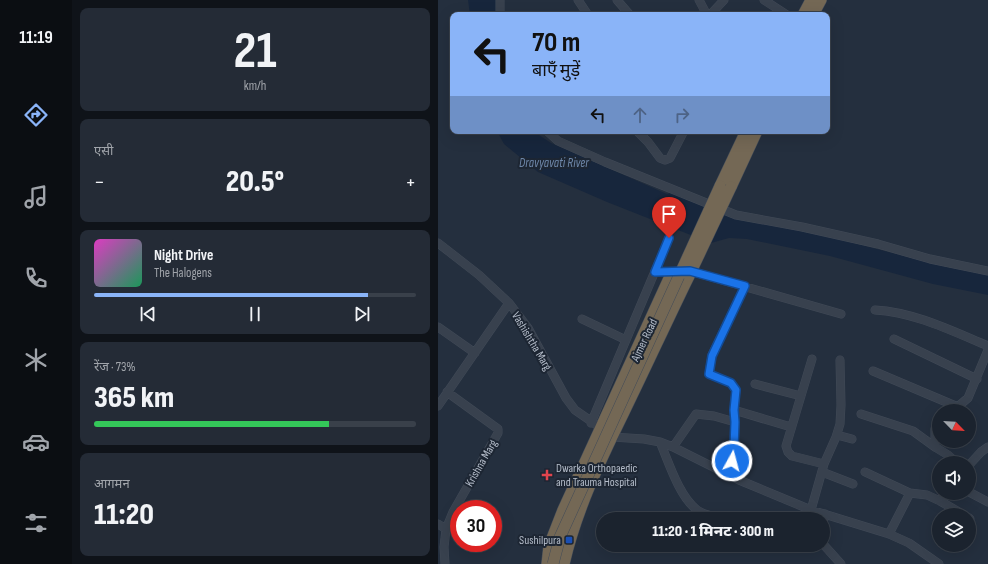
<!DOCTYPE html>
<html lang="hi">
<head>
<meta charset="utf-8">
<style>
  body { margin:0; font-family:"Sofia Sans Condensed","Noto Sans Devanagari",sans-serif; background:#242b36; color:#f1f3f6; height:100vh; display:flex; flex-direction:column; font-size:15px; white-space:nowrap }
  * { box-sizing:border-box; margin:0 }
  p { font-size:13px; color:#a0a4aa }
  .icon { flex:none; width:22px; height:22px; fill:none; stroke:currentColor; stroke-width:2; stroke-linecap:round; stroke-linejoin:round }
  .map { position:relative; flex:1; overflow:hidden }
  .side { display:flex; flex-direction:column; gap:8px; padding:8px; background:#0f1319; width:366px }
  .side>* { flex:none }
  .guide { position:absolute; left:12px; top:12px; width:380px; height:122px; border-radius:8px; box-shadow:0 4px 16px #0002,0 0 0 1px #39404a; background:#8ab4f8; color:#111; overflow:hidden }
  .needle { width:26px; rotate:115deg }
  .tools { position:absolute; left:494px; top:404px; display:grid; gap:8px }
  .tools a { display:grid; place-items:center; width:44px; height:44px; border-radius:50%; background:#1b232e; box-shadow:0 4px 16px #0002,0 0 0 1px #39404a; font-size:20px }
  .speed { position:absolute; left:12px; top:500px; display:flex; gap:8px; font-size:20px; font-weight:700; text-align:center }
  .speed>* { display:grid; place-content:center; width:52px; height:52px; border-radius:50%; background:#1b232e; box-shadow:0 4px 16px #0002,0 0 0 1px #39404a; line-height:1 }
  .speed .limit { border:6px solid #d22; background:#fff; color:#111 }
  .pin { position:absolute; display:grid; place-items:center; width:34px; height:34px; color:#fff; margin:-41px -17px; border-radius:50% 50% 50% 0; rotate:-45deg; box-shadow:0 0 4px #0007 }
  .pin .icon { rotate:45deg }
  .me { position:absolute; width:44px; margin:-22px; rotate:7deg; stroke-linejoin:round; filter:drop-shadow(0 0 3px #0008) }
  .turn { display:flex; align-items:center; gap:14px; height:84px; padding:0 16px; font-size:18px }
  .turn .icon { width:52px; height:52px; stroke-width:2.5 }
  .turn b { display:block; font-size:28px; line-height:34px }
  .lanes { display:flex; align-items:center; height:38px; padding:0 16px; background:#0003; justify-content:center; gap:20px; direction:ltr }
  .lanes .off { opacity:.35 }
  .big { font-size:30px; font-weight:800; line-height:1.1 }
  .side .card { flex:1; display:flex; flex-direction:column; justify-content:center; gap:6px; min-width:0; padding:0 14px; border-radius:8px; background:#242b36 }
  .side .dial { align-items:center; gap:0 }
  .dial b { font-size:52px; line-height:1 }
  .song { display:flex; align-items:center; gap:12px }
  .cover { width:48px; height:48px; border-radius:6px; background:linear-gradient(135deg,hsl(310 70% 55%),hsl(150 70% 35%)) }
  .played { height:4px; border-radius:2px; background:linear-gradient(90deg,#8ab4f8 85%,#39404a 85%) }
  .keys { display:flex; justify-content:space-around; direction:ltr }
  .heat { display:flex; justify-content:space-between; align-items:center; font-size:22px; direction:ltr }
  .charge { height:6px; border-radius:3px; background:linear-gradient(90deg,#34c759 73%,#39404a 0) }
  .trip { position:absolute; left:158px; top:512px; width:234px; height:40px; border-radius:20px; background:#1b232e; box-shadow:0 4px 16px #0002,0 0 0 1px #39404a; font-weight:800; line-height:40px; text-align:center }
  main { display:flex; flex:1; min-height:0 }
  .tabs { display:flex; flex-direction:column; width:72px; justify-content:space-around; align-items:center; background:#0b0e12; color:#a0a4aa }
  .tabs .icon { width:28px; height:28px }
  .tabs .on { color:#8ab4f8 }
  .tabs b { font-size:18px; color:#f1f3f6 }
  .map>svg:first-child { display:block }
</style>
</head>
<body>
<main>
<nav class="tabs">
<b>11:19</b>
<svg class="icon on" aria-label="directions" viewBox="0 0 24 24"><path d="M12 3l9 9-9 9-9-9zM9 14v-3h6M13 9l2 2-2 2"/></svg>
<svg class="icon" aria-label="music" viewBox="0 0 24 24"><path d="M9 18V5l10-2v13"/><circle cx="6" cy="18" r="3"/><circle cx="16" cy="16" r="3"/></svg>
<svg class="icon" aria-label="phone" viewBox="0 0 24 24"><path d="M5 4h4l2 5-3 2q2 4 5 5l2-3 5 2v4C11 20 4 13 5 4z"/></svg>
<svg class="icon" aria-label="climate" viewBox="0 0 24 24"><path d="M12 3v18M4 7l16 10M4 17L20 7"/></svg>
<svg class="icon" aria-label="car" viewBox="0 0 24 24"><path d="M5 17H2v-5l4-1 3-4h7l3 4 3 1v5h-3M9 17h6M6 11h13"/><circle cx="7" cy="17" r="2"/><circle cx="17" cy="17" r="2"/></svg>
<svg class="icon" aria-label="filters" viewBox="0 0 24 24"><path d="M4 7h16M4 17h16"/><circle cx="9" cy="7" r="2"/><circle cx="15" cy="17" r="2"/></svg>
</nav>
<section class="side">
<div class="card dial"><b>21</b><p>km/h</p></div>
<div class="card"><p>एसी</p>
<div class="heat"><a>−</a><b class="big">20.5°</b><a>+</a></div>
</div>
<div class="card">
<div class="song"><i class="cover"></i><div><b>Night Drive</b><p>The Halogens</p></div></div>
<div class="played"></div>
<div class="keys"><svg class="icon" aria-label="previous" viewBox="0 0 24 24"><path d="M18 5L8 12l10 7zM5 5v14"/></svg><svg class="icon" aria-label="pause" viewBox="0 0 24 24"><path d="M8 5v14M16 5v14"/></svg><svg class="icon" aria-label="next" viewBox="0 0 24 24"><path d="M6 5l10 7-10 7zM19 5v14"/></svg></div>
</div>
<div class="card"><p>रेंज · 73%</p><b class="big">365 km</b><div class="charge"></div></div>
<div class="card"><p>आगमन</p><b class="big">11:20</b></div>
</section>
<div class="map">
<svg width="550" height="564" viewBox="0 0 550 564">
  <rect width="100%" height="100%" fill="#242f3e"/>
  <path fill="#17263c" d="M 30,0 L 62,0 L 62,15 L 32,15 Z
    M 59,131 L 95,131 L 113,143 L 229,194 L 232,193 L 286,213 L 389,236 L 504,266 L 550,275 L 550,295 L 495,284 L 392,256 L 309,239 L 291,238 L 273,243 L 169,202 L 100,172 L 66,144 Z"/>
  <g fill="none" stroke-linecap="round" stroke-linejoin="round">
    <defs>
      <path id="minor" d="M 140,0 L 150,15
        M 179,0 L 192,15
        M 261,0 L 269,15
        M 326,0 L 349,15
        M 62,15 L 62,0
        M 272,15 L 286,0
        M 109,131 L 120,141 L 167,162 L 298,215 L 364,227 L 440,244 L 492,259 L 550,271
        M 199,131 L 210,142 L 222,158 L 227,160 L 232,158 L 246,131
        M 0,243 L 41,275 L 71,303 L 90,328 L 128,398 L 137,410 L 163,428
        M 217,272 L 252,271 L 403,314
        M 437,310 C 476,312 514,331 550,346
        M 144,319 L 188,340
        M 0,327 L 37,353
        M 456,339 L 539,379
        M 374,359 L 348,446 L 350,452 L 354,456 L 386,464
        M 435,371 L 520,407
        M 317,384 L 363,396
        M 0,406 L 71,303
        M 517,409 L 530,398 L 550,350
        M 296,410 L 353,427
        M 423,414 L 475,431 L 497,447
        M 501,421 L 497,429 L 497,447 L 510,455 L 519,463
        M 153,423 L 231,238
        M 399,435 L 414,439
        M 174,437 L 206,439 L 222,442 L 235,447 L 301,480 L 373,510 L 451,534 L 471,543 L 501,564
        M 222,442 C 231,463 241,496 259,510 C 267,516 279,517 288,519
        M 235,447 L 258,414 L 276,416 L 297,422
        M 531,465 L 543,452 L 550,447
        M 384,472 L 415,484
        M 427,472 L 472,493 L 489,495 L 502,501 L 526,515
        M 291,475 L 296,448 L 297,422 L 296,410 L 298,390 L 293,383 L 271,374 L 274,355 L 307,286
        M 531,492 L 550,502
        M 502,501 L 508,493
        M 373,510 L 386,464 L 398,437 L 402,424 L 403,405 L 402,360
        M 531,518 L 532,519
        M 385,523 L 387,514
        M 0,524 L 8,529
        M 451,534 L 472,493
        M 385,544 L 403,564
        M 325,545 L 335,548
        M 7,564 L 6,547 L 8,529 L 15,512 L 60,433 L 60,429 L 9,392"/>
      <path id="highway" d="M 365,15 L 373,0
        M 375,15 L 383,0
        M 282,186 L 308,131
        M 293,187 L 319,131
        M 109,564 L 111,546 L 125,510 L 233,274
        M 126,564 C 138,511 162,461 186,412 C 208,367 229,321 251,276"/>
    </defs>
    <use href="#minor" stroke="#414a57" stroke-width="9"/>
    <use href="#highway" stroke="#434c59" stroke-width="12"/>
    <use href="#minor" stroke="#38414e" stroke-width="8"/>
    <use href="#highway" stroke="#746855" stroke-width="11"/>
    <defs>
      <path id="highway-bridge" d="M 251,276 L 293,187
        M 115,564 L 122,537 L 282,186"/>
    </defs>
    <use href="#highway-bridge" stroke="#434c59" stroke-width="12" stroke-linecap="butt"/>
    <use href="#highway-bridge" stroke="#746855" stroke-width="11"/>
  </g>
  <g fill="none" stroke-linecap="round" stroke-linejoin="round">
    <defs>
      <path id="route" d="M 231,238 L 217,272 L 252,271 L 307,286 L 274,356 L 271,374 L 293,383 L 298,390 L 296,410 L 297,422 L 296,448 L 294,461"/>
    </defs>
    <use href="#route" stroke="#114b97" stroke-width="10"/>
    <use href="#route" stroke="#1a73e8" stroke-width="7"/>
  </g>
  <path fill="#e0444e" stroke="#1d2633" stroke-width="1.5" d="M107 469h4v4h4v4h-4v4h-4v-4h-4v-4h4z"/>
  <rect fill="#1a4fb4" stroke="#1d2633" stroke-width="1.5" x="127" y="536" width="8" height="8" rx="2"/>
  <g text-anchor="middle" stroke-width="4" stroke-linejoin="round" paint-order="stroke">
    <g font-size="12" fill="#b4bcc9" stroke="#1d2633">
      <text transform="translate(206 340) rotate(-64)" y="4">Ajmer Road</text>
      <text transform="translate(94 341) rotate(59)" y="4">Vashishtha Marg</text>
      <text transform="translate(43 463) rotate(-60)" y="4">Krishna Marg</text>
    </g>
    <g font-size="12" fill="#b4bcc9" stroke="#1d2633" text-anchor="start">
      <text x="118" y="472">Dwarka Orthopaedic<tspan x="118" dy="14">and Trauma Hospital</tspan></text>
      <text x="123" y="544" text-anchor="end">Sushilpura</text>
    </g>
    <g font-size="13" font-style="italic" fill="#6d86a8" stroke="#1d2633">
      <text x="116" y="167">Dravyavati River</text>
    </g>
  </g>
</svg>
<div class="tools">
<a><svg class="needle" viewBox="-14 -14 28 28"><path d="M0-13l5 13h-10z" fill="#e53935"/><path d="M0 13l5-13h-10z" fill="#a0a4aa"/></svg></a>
<a><svg class="icon" aria-label="sound" viewBox="0 0 24 24"><path d="M4 9h4l5-4v14l-5-4H4zM17 9q2 3 0 6"/></svg></a>
<a><svg class="icon" aria-label="layers" viewBox="0 0 24 24"><path d="M12 4l9 5-9 5-9-5zM3 14l9 5 9-5"/></svg></a>
</div>
<div class="speed"><div class="limit">30</div></div>
<div class="pin" style="left:231px;top:238px;background:#d93025"><svg class="icon" aria-label="arrive" viewBox="0 0 24 24"><path d="M6 21V4h12l-3 4 3 4H6"/></svg></div>
<svg class="me" style="left:294px;top:461px" viewBox="-20 -20 40 40"><circle r="17" fill="#1a73e8" stroke="#fff" stroke-width="3"/><path d="M0-11L8 9 0 5-8 9z" fill="#fff"/></svg>
<div class="trip">11:20 · 1 मिनट · 300 m</div>
<div class="guide">
<div class="turn"><svg class="icon" aria-label="left" viewBox="0 0 24 24"><path d="M17 20v-9H6M10 6l-5 5 5 5"/></svg><div><b>70 m</b>बाएँ मुड़ें</div></div>
<div class="lanes"><svg class="icon" aria-label="left" viewBox="0 0 24 24"><path d="M17 20v-9H6M10 6l-5 5 5 5"/></svg><svg class="icon off" aria-label="ahead" viewBox="0 0 24 24"><path d="M12 20V5M6 11l6-6 6 6"/></svg><svg class="icon off" aria-label="right" viewBox="0 0 24 24"><path d="M7 20v-9h11M14 6l5 5-5 5"/></svg></div>
</div>
</div>
</main>
</body>
</html>
